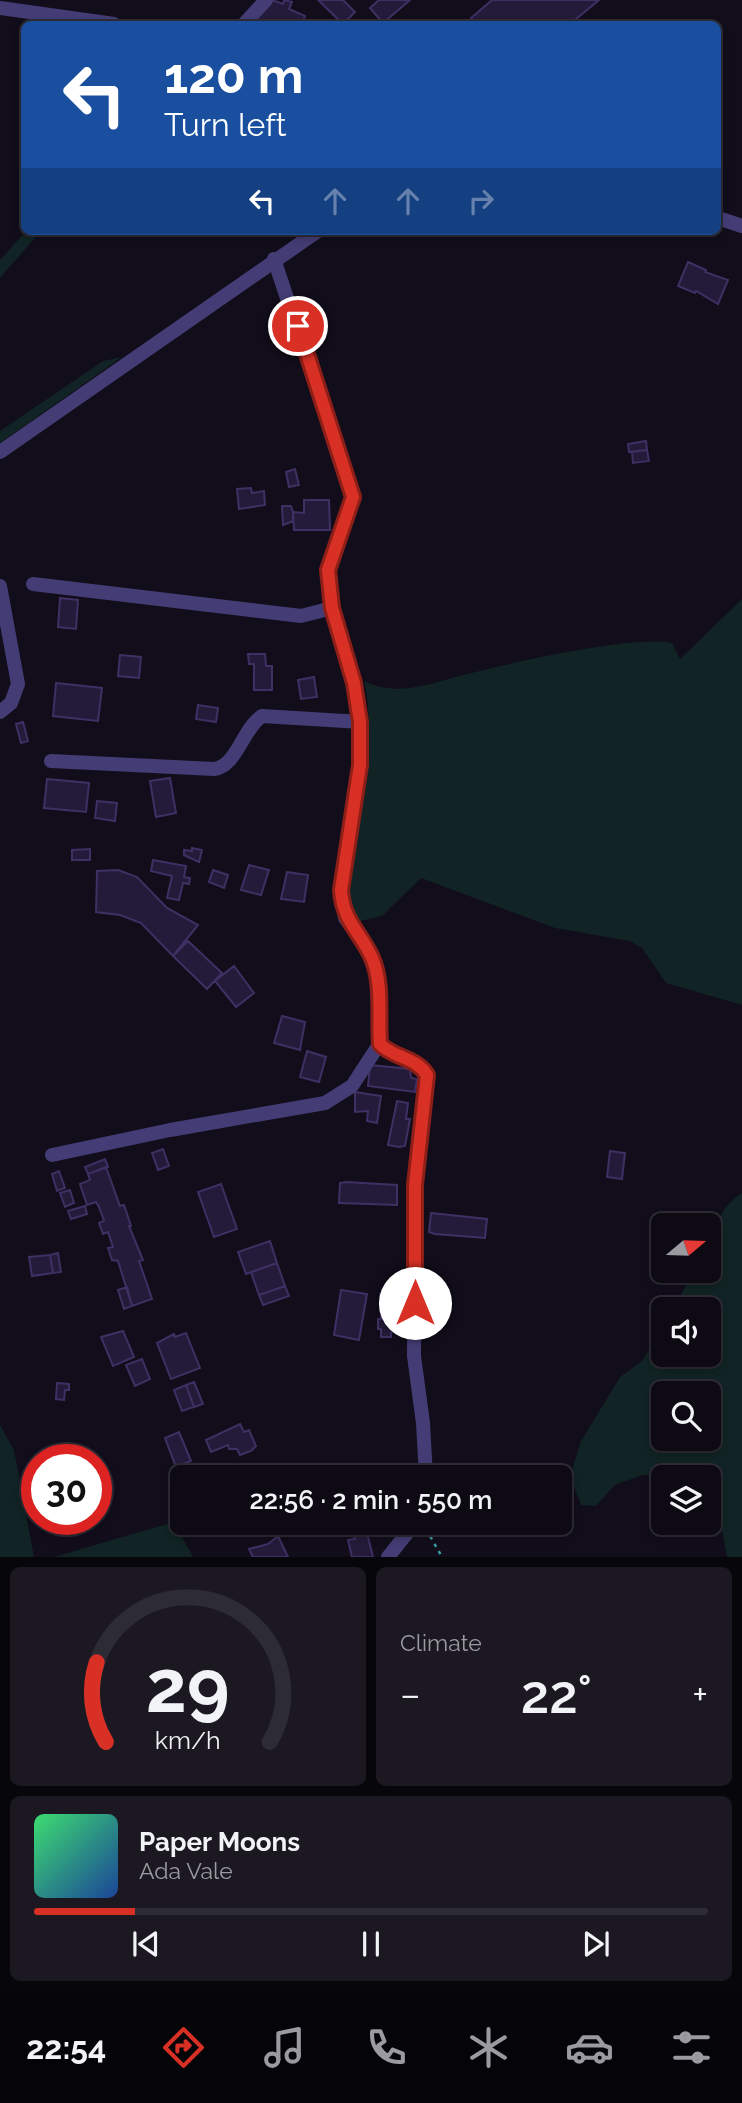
<!DOCTYPE html>
<html lang="en">
<head>
<meta charset="utf-8">
<style>
  body { margin:0; font-family:Raleway,sans-serif; background:#1b1822; color:#f1f3f6; height:100vh; display:flex; flex-direction:column; font-size:26px; white-space:nowrap }
  * { box-sizing:border-box; margin:0 }
  p { font-size:23px; color:#9a9aa0 }
  .icon { flex:none; width:38px; height:38px; fill:none; stroke:currentColor; stroke-width:2; stroke-linecap:round; stroke-linejoin:round }
  .map { position:relative; height:1557px; overflow:hidden }
  .panel { display:flex; flex-direction:column; gap:10px; padding:10px; background:#07060b; flex:1 }
  .panel>* { flex:none }
  .top-card { position:absolute; left:21px; top:21px; width:700px; height:214px; border-radius:10px; box-shadow:0 4px 10px #0003,0 0 0 2px #2d2b34; background:#1a4fa0; color:#fff; overflow:hidden }
  .needle { width:46px; rotate:71deg }
  .buttons { position:absolute; left:651px; top:1213px; display:grid; gap:14px }
  .buttons a { display:grid; place-items:center; width:70px; height:70px; border-radius:10px; background:#0d0a14; box-shadow:0 4px 10px #0003,0 0 0 2px #2d2b34; font-size:35px }
  .speed { position:absolute; left:21px; top:1444px; display:flex; gap:14px; font-size:35px; font-weight:700; text-align:center }
  .speed>* { display:grid; place-content:center; width:91px; height:91px; border-radius:50%; background:#0d0a14; box-shadow:0 4px 10px #0003,0 0 0 2px #2d2b34; line-height:1 }
  .speed .limit { border:10px solid #d22; background:#fff; color:#111 }
  .pin { position:absolute; display:grid; place-items:center; width:60px; height:60px; color:#fff; margin:-30px; border:4px solid #fff; border-radius:50%; box-shadow:0 2px 7px #0007 }
  .me { position:absolute; width:77px; margin:-38px; rotate:0deg; stroke-linejoin:round; filter:drop-shadow(0 0 5px #0008) }
  .turn { display:flex; align-items:center; gap:24px; height:147px; padding:0 28px; font-size:32px }
  .turn .icon { width:91px; height:91px; stroke-width:2.5 }
  .turn b { display:block; font-size:49px; line-height:60px }
  .lanes { display:flex; align-items:center; height:66px; padding:0 28px; background:#0003; justify-content:center; gap:35px; direction:ltr }
  .lanes .off { opacity:.35 }
  .big { font-size:52px; font-weight:600; line-height:1.1 }
  .panel .tile { flex:1; display:flex; flex-direction:column; justify-content:center; gap:10px; min-width:0; padding:0 24px; border-radius:10px; background:#1b1822 }
  .panel .dial { align-items:center; gap:0 }
  .dial svg { height:182px; overflow:visible; fill:none; stroke:#2d2b34; stroke-width:7; stroke-linecap:round; text-anchor:middle }
  .dial text { fill:#f1f3f6; stroke:none }
  .song { display:flex; align-items:center; gap:21px }
  .cover { width:84px; height:84px; border-radius:10px; background:linear-gradient(135deg,hsl(140 70% 55%),hsl(220 70% 35%)) }
  .played { height:7px; border-radius:4px; background:linear-gradient(90deg,#d93025 15%,#2d2b34 15%) }
  .keys { display:flex; justify-content:space-around; direction:ltr }
  .heat { display:flex; justify-content:space-between; align-items:center; font-size:38px; direction:ltr }
  .panel .tiles { flex:1; display:grid; gap:10px; grid-template-columns:1fr 1fr }
  .tile:last-child { grid-column:span 2 }
  .trip { position:absolute; left:170px; top:1465px; width:402px; height:70px; border-radius:10px; background:#0d0a14; box-shadow:0 4px 10px #0003,0 0 0 2px #2d2b34; font-weight:600; line-height:70px; text-align:center }
  .tabs { display:flex; height:112px; justify-content:space-around; align-items:center; background:#050408; color:#9a9aa0 }
  .tabs .icon { width:49px; height:49px }
  .tabs .active { color:#d93025 }
  .tabs b { font-size:32px; color:#f1f3f6 }
  .map>svg:first-child { display:block }
</style>
</head>
<body>
<div class="map">
<svg width="742" height="1557" viewBox="0 0 742 1557">
  <rect width="100%" height="100%" fill="#110d1b"/>
  <path fill="#112324" fill-rule="evenodd" d="M 26,231 L 41,231 L 0,278 L 0,260 Z
    M 122,357 L 0,443 L 0,431 L 103,361 Z
    M 742,599 L 742,1005 L 666,983 L 642,948 L 630,941 L 555,928 L 421,878 L 382,916 L 356,922 C 330,851 384,762 364,681 C 399,698 431,683 467,674 C 512,663 631,635 672,643 L 680,659 Z
    M 742,1193 L 742,1557 L 727,1557 L 722,1530 L 709,1511 L 709,1477 L 642,1475 L 615,1485 L 596,1506 L 581,1505 L 572,1481 L 573,1467 L 581,1441 L 620,1377 L 642,1361 L 663,1327 L 663,1354 L 709,1354 L 709,1309 L 673,1309 L 694,1271 L 709,1270 C 709,1243 716,1208 742,1193 ZM 709,1393 L 709,1438 L 663,1438 L 663,1393 Z
    M 0,1425 L 14,1450 L 34,1557 L 0,1557 Z
    M 174,1522 L 193,1557 L 54,1557 Z"/>
  <path fill="#241b3a" stroke="#3f3063" stroke-width="2" d="M 272,0 L 283,4 L 284,0 L 292,2 L 289,9 L 305,16 L 302,24 L 249,24 Z
    M 318,0 L 343,0 L 355,12 L 343,24 Z
    M 379,0 L 410,0 L 383,23 L 370,8 Z
    M 492,0 L 599,0 L 570,24 L 477,24 L 471,18 Z
    M 688,262 L 706,270 L 705,272 L 728,280 L 718,304 L 696,291 L 695,293 L 678,286 Z
    M 646,441 L 647,450 L 629,452 L 628,444 Z
    M 647,450 L 649,461 L 633,463 L 632,452 Z
    M 295,469 L 299,485 L 289,487 L 286,472 Z
    M 251,488 L 252,493 L 264,491 L 265,505 L 239,509 L 237,489 Z
    M 304,500 L 329,500 L 330,530 L 294,530 L 293,512 L 304,513 Z
    M 282,506 L 291,506 L 293,512 L 293,521 L 283,525 Z
    M 60,598 L 78,600 L 76,629 L 58,627 Z
    M 248,654 L 265,654 L 266,666 L 272,666 L 272,690 L 254,690 L 254,664 L 249,664 Z
    M 120,655 L 141,657 L 139,678 L 118,676 Z
    M 314,677 L 317,697 L 301,699 L 298,680 Z
    M 56,683 L 102,688 L 98,721 L 53,716 Z
    M 198,705 L 218,708 L 216,722 L 196,719 Z
    M 23,722 L 28,741 L 21,743 L 16,724 Z
    M 170,778 L 176,813 L 156,817 L 150,781 Z
    M 47,779 L 89,783 L 86,812 L 44,808 Z
    M 97,801 L 117,803 L 115,821 L 95,818 Z
    M 192,848 L 202,850 L 199,862 L 184,855 L 184,850 L 192,851 Z
    M 90,849 L 90,860 L 72,860 L 72,850 Z
    M 153,860 L 186,866 L 184,877 L 190,878 L 189,884 L 183,883 L 179,900 L 167,898 L 172,876 L 151,871 Z
    M 249,865 L 269,870 L 261,895 L 241,890 Z
    M 118,870 L 137,877 L 167,908 L 198,925 L 173,956 L 141,923 L 120,915 L 96,912 L 97,871 Z
    M 213,870 L 228,875 L 224,888 L 209,882 Z
    M 287,872 L 308,875 L 304,902 L 281,899 Z
    M 188,941 L 222,973 L 207,989 L 173,956 Z
    M 234,966 L 254,993 L 236,1007 L 215,981 Z
    M 282,1016 L 305,1022 L 300,1050 L 274,1043 Z
    M 307,1051 L 326,1057 L 319,1082 L 300,1077 Z
    M 370,1065 L 410,1069 L 411,1078 L 417,1079 L 415,1092 L 368,1086 Z
    M 355,1092 L 381,1096 L 377,1123 L 367,1121 L 368,1111 L 355,1112 Z
    M 397,1101 L 408,1103 L 406,1119 L 410,1119 L 405,1146 L 399,1147 L 388,1145 Z
    M 163,1149 L 169,1166 L 158,1170 L 152,1153 Z
    M 610,1151 L 625,1153 L 622,1179 L 607,1177 Z
    M 105,1159 L 108,1167 L 88,1174 L 85,1167 Z
    M 106,1167 L 120,1206 L 124,1205 L 131,1226 L 129,1226 L 143,1260 L 139,1261 L 152,1299 L 132,1306 L 118,1261 L 112,1260 L 108,1248 L 113,1247 L 108,1232 L 103,1234 L 99,1223 L 104,1221 L 99,1207 L 96,1202 L 87,1205 L 80,1184 L 90,1180 L 88,1174 Z
    M 59,1171 L 65,1188 L 57,1191 L 52,1174 Z
    M 346,1182 L 397,1185 L 397,1205 L 339,1203 L 340,1183 Z
    M 221,1184 L 237,1229 L 214,1237 L 198,1192 Z
    M 70,1190 L 74,1203 L 65,1207 L 60,1193 Z
    M 85,1206 L 87,1214 L 71,1219 L 68,1211 Z
    M 431,1213 L 487,1219 L 485,1238 L 435,1234 L 429,1232 Z
    M 270,1241 L 277,1263 L 246,1274 L 238,1252 Z
    M 58,1253 L 61,1272 L 53,1273 L 50,1255 Z
    M 50,1255 L 53,1273 L 32,1276 L 29,1257 Z
    M 277,1263 L 285,1286 L 259,1295 L 251,1272 Z
    M 285,1286 L 289,1296 L 263,1305 L 259,1295 Z
    M 127,1287 L 132,1306 L 124,1309 L 118,1290 Z
    M 341,1290 L 367,1294 L 359,1340 L 334,1335 Z
    M 403,1292 L 402,1332 L 391,1332 L 391,1337 L 381,1337 L 381,1329 L 378,1329 L 378,1319 L 381,1319 L 380,1294 Z
    M 123,1331 L 134,1357 L 113,1366 L 101,1337 Z
    M 186,1333 L 200,1368 L 171,1379 L 157,1343 L 174,1334 L 175,1337 Z
    M 142,1359 L 150,1379 L 135,1386 L 126,1365 Z
    M 194,1382 L 203,1404 L 194,1407 L 186,1385 Z
    M 57,1383 L 69,1384 L 69,1390 L 65,1390 L 64,1400 L 56,1399 Z
    M 186,1385 L 194,1407 L 182,1411 L 174,1390 Z
    M 240,1424 L 244,1432 L 249,1430 L 256,1446 L 251,1451 L 240,1455 L 237,1449 L 229,1449 L 228,1445 L 211,1452 L 206,1440 Z
    M 179,1432 L 191,1461 L 176,1467 L 165,1438 Z
    M 366,1529 L 373,1557 L 352,1557 L 348,1540 L 355,1539 L 353,1533 Z
    M 278,1536 L 288,1557 L 253,1557 L 249,1549 L 268,1544 Z"/>
  <g fill="none" stroke-linecap="round" stroke-linejoin="round">
    <path stroke="#399ea1" stroke-width="2.5" stroke-dasharray="3.5 5" stroke-linecap="butt" d="M 426,1529 L 442,1557"/>
    <path stroke="#443d75" stroke-width="14" d="M 0,8 L 114,24
      M 244,24 L 266,0
      M 718,218 L 742,226
      M 0,452 L 318,231
      M 33,584 L 301,616 L 332,608
      M 0,586 L 18,684 L 11,703 L 0,712
      M 51,761 L 214,769 C 237,766 243,728 262,716 L 361,722
      M 380,1043 C 392,1059 416,1057 427,1075 L 415,1185 L 414,1356 L 423,1423 L 426,1477
      M 52,1155 L 170,1130 L 325,1103 L 352,1086 L 380,1043 L 376,972 L 365,945 L 345,918 L 341,890 L 360,765 L 361,722 L 354,683 L 332,608 L 329,571 L 353,497 L 274,259
      M 388,1557 L 416,1522"/>
  </g>
  <g fill="none" stroke-linecap="round" stroke-linejoin="round">
    <defs>
      <path id="route" d="M 298,326 L 353,497 L 328,570 L 332,608 L 354,683 L 360,722 L 360,765 L 341,890 C 343,922 360,931 372,958 C 383,983 378,1016 380,1044 C 393,1058 416,1057 427,1075 L 415,1185 L 415,1303"/>
    </defs>
    <use href="#route" stroke="#8d1f18" stroke-width="18"/>
    <use href="#route" stroke="#d93025" stroke-width="12"/>
  </g>
</svg>
<div class="buttons">
<a><svg class="needle" viewBox="-14 -14 28 28"><path d="M0-13l5 13h-10z" fill="#e53935"/><path d="M0 13l5-13h-10z" fill="#9a9aa0"/></svg></a>
<a><svg class="icon" aria-label="sound" viewBox="0 0 24 24"><path d="M4 9h4l5-4v14l-5-4H4zM17 9q2 3 0 6"/></svg></a>
<a><svg class="icon" aria-label="search" viewBox="0 0 24 24"><circle cx="10" cy="10" r="6"/><path d="M15 15l6 6"/></svg></a>
<a><svg class="icon" aria-label="layers" viewBox="0 0 24 24"><path d="M12 4l9 5-9 5-9-5zM3 14l9 5 9-5"/></svg></a>
</div>
<div class="speed"><div class="limit">30</div></div>
<div class="pin" style="left:298px;top:326px;background:#d93025"><svg class="icon" aria-label="arrive" viewBox="0 0 24 24"><path d="M6 21V4h12l-3 4 3 4H6"/></svg></div>
<svg class="me" style="left:415px;top:1303px" viewBox="-20 -20 40 40"><circle r="19" fill="#fff"/><path d="M0-13L10 11 0 6-10 11z" fill="#d93025"/></svg>
<div class="trip">22:56 · 2 min · 550 m</div>
<div class="top-card">
<div class="turn"><svg class="icon" aria-label="left" viewBox="0 0 24 24"><path d="M17 20v-9H6M10 6l-5 5 5 5"/></svg><div><b>120 m</b>Turn left</div></div>
<div class="lanes"><svg class="icon" aria-label="left" viewBox="0 0 24 24"><path d="M17 20v-9H6M10 6l-5 5 5 5"/></svg><svg class="icon off" aria-label="ahead" viewBox="0 0 24 24"><path d="M12 20V5M6 11l6-6 6 6"/></svg><svg class="icon off" aria-label="ahead" viewBox="0 0 24 24"><path d="M12 20V5M6 11l6-6 6 6"/></svg><svg class="icon off" aria-label="right" viewBox="0 0 24 24"><path d="M7 20v-9h11M14 6l5 5-5 5"/></svg></div>
</div>
</div>
<section class="panel">
<div class="tiles">
<div class="tile dial"><svg viewBox="0 0 100 80">
<path d="M14 69A42 42 0 1 1 86 69"/>
<path d="M14 69A42 42 0 0 1 10 34" stroke="#d93025"/>
<text x="50" y="56" font-size="32" font-weight="700">29</text>
<text x="50" y="72" font-size="11">km/h</text>
</svg></div>
<div class="tile"><p>Climate</p>
<div class="heat"><a>−</a><b class="big">22°</b><a>+</a></div>
</div>
<div class="tile">
<div class="song"><i class="cover"></i><div><b>Paper Moons</b><p>Ada Vale</p></div></div>
<div class="played"></div>
<div class="keys"><svg class="icon" aria-label="previous" viewBox="0 0 24 24"><path d="M18 5L8 12l10 7zM5 5v14"/></svg><svg class="icon" aria-label="pause" viewBox="0 0 24 24"><path d="M8 5v14M16 5v14"/></svg><svg class="icon" aria-label="next" viewBox="0 0 24 24"><path d="M6 5l10 7-10 7zM19 5v14"/></svg></div>
</div>
</div>
</section>
<nav class="tabs">
<b>22:54</b>
<svg class="icon active" aria-label="directions" viewBox="0 0 24 24"><path d="M12 3l9 9-9 9-9-9zM9 14v-3h6M13 9l2 2-2 2"/></svg>
<svg class="icon" aria-label="music" viewBox="0 0 24 24"><path d="M9 18V5l10-2v13"/><circle cx="6" cy="18" r="3"/><circle cx="16" cy="16" r="3"/></svg>
<svg class="icon" aria-label="phone" viewBox="0 0 24 24"><path d="M5 4h4l2 5-3 2q2 4 5 5l2-3 5 2v4C11 20 4 13 5 4z"/></svg>
<svg class="icon" aria-label="climate" viewBox="0 0 24 24"><path d="M12 3v18M4 7l16 10M4 17L20 7"/></svg>
<svg class="icon" aria-label="car" viewBox="0 0 24 24"><path d="M5 17H2v-5l4-1 3-4h7l3 4 3 1v5h-3M9 17h6M6 11h13"/><circle cx="7" cy="17" r="2"/><circle cx="17" cy="17" r="2"/></svg>
<svg class="icon" aria-label="filters" viewBox="0 0 24 24"><path d="M4 7h16M4 17h16"/><circle cx="9" cy="7" r="2"/><circle cx="15" cy="17" r="2"/></svg>
</nav>
</body>
</html>
